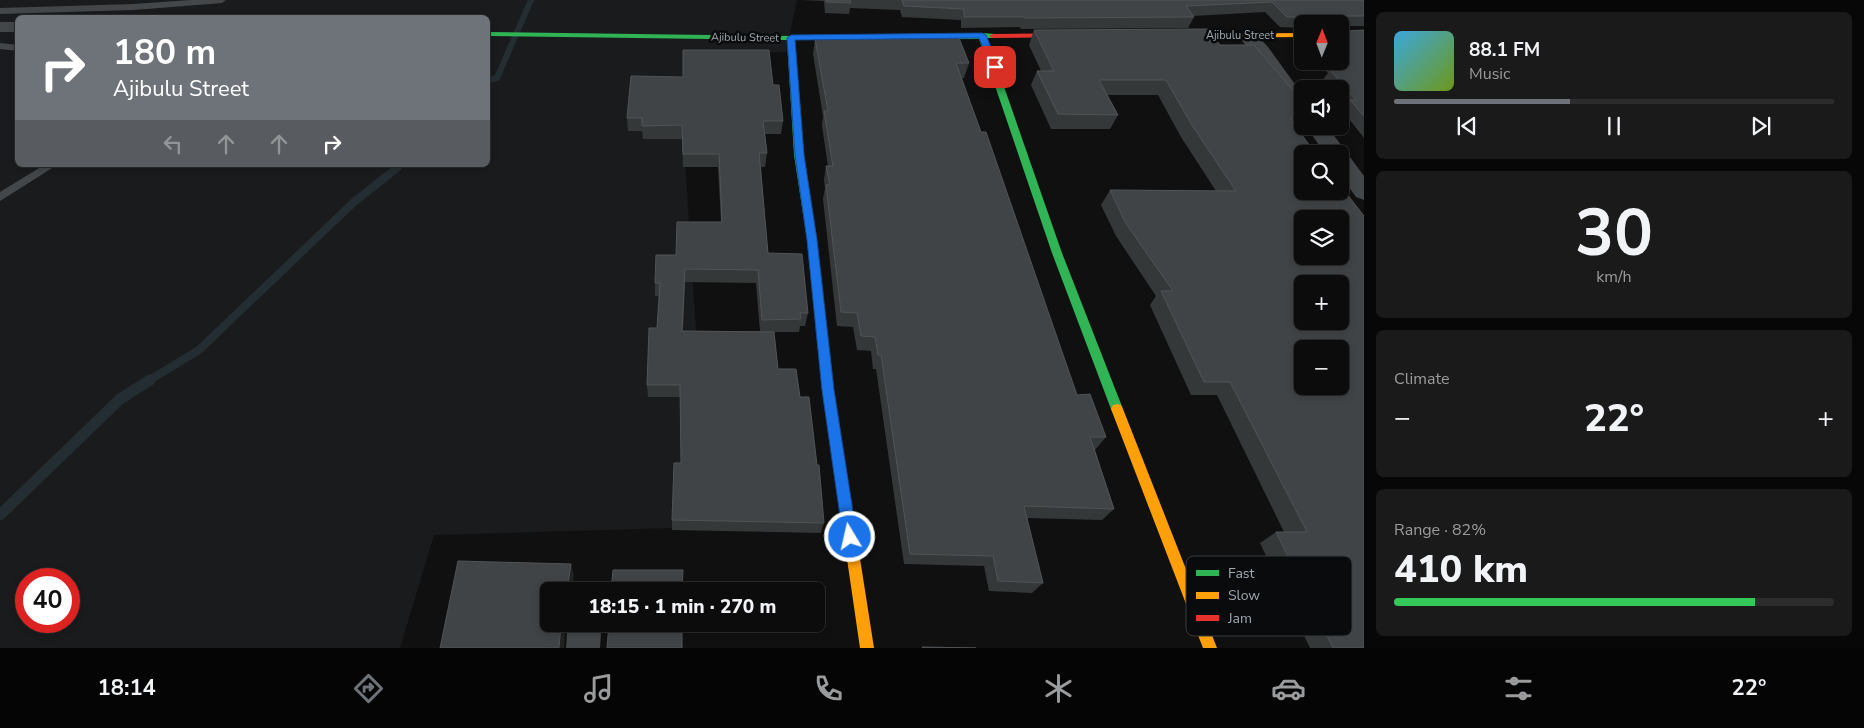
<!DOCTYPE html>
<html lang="en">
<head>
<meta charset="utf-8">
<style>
  body { margin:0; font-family:"Nunito Sans",sans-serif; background:#1a1a1a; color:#f1f3f6; height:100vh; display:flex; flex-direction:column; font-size:19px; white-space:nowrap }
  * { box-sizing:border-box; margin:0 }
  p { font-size:16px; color:#9a9b9d }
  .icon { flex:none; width:28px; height:28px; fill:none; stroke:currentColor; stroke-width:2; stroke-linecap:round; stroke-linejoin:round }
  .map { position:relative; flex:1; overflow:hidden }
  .sheet { display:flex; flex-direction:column; gap:12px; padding:12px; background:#070707; width:500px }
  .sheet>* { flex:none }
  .banner { position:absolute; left:15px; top:15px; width:475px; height:152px; border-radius:8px; box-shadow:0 2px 8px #0003,0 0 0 1px #2c2c2d; background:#6e7379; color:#fff; overflow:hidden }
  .needle { width:32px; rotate:1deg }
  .buttons { position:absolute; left:1294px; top:15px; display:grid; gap:10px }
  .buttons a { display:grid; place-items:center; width:55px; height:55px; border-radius:8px; background:#0c0c0c; box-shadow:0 2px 8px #0003,0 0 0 1px #2c2c2d; font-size:25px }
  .speed { position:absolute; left:15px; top:568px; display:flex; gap:10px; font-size:25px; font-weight:700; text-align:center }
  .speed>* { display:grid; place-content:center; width:65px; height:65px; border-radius:50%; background:#0c0c0c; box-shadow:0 2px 8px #0003,0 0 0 1px #2c2c2d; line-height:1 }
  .speed .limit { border:8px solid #d22; background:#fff; color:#111 }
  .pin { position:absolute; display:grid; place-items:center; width:42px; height:42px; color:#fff; margin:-21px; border-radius:10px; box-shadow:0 2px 8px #0006 }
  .me { position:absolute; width:55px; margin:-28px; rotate:351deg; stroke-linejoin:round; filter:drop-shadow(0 0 4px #0008) }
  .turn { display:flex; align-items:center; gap:18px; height:105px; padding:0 15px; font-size:22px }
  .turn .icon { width:65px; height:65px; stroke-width:2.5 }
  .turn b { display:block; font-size:35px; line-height:42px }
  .lanes { display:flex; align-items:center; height:48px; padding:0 15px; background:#0003; justify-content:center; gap:25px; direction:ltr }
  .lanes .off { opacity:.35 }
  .big { font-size:38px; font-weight:800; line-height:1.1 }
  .sheet .tile { flex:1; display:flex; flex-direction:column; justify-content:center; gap:8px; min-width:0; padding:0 18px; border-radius:8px; background:#1a1a1a }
  .sheet .dial { align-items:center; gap:0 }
  .dial b { font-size:65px; line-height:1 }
  .song { display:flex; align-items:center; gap:15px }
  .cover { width:60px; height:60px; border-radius:8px; background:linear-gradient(135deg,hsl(200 70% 55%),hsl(80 70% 35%)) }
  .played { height:5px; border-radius:2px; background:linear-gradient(90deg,#6e7379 40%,#2c2c2d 40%) }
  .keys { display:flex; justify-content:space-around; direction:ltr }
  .heat { display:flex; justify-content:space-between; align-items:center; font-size:28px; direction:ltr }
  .charge { height:8px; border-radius:4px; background:linear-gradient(90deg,#34c759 82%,#2c2c2d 0) }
  .trip { position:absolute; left:540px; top:582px; width:285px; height:50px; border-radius:8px; background:#0c0c0c; box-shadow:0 2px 8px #0003,0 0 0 1px #2c2c2d; font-weight:800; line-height:50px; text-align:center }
  .menu { display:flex; height:80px; justify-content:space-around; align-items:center; background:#050505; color:#9a9b9d }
  .menu .icon { width:35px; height:35px }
  .menu .selected { color:#6e7379 }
  .menu b { font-size:22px; color:#f1f3f6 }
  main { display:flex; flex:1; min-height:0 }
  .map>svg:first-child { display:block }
</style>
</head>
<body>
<main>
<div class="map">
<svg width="1364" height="648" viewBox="0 0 1364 648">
  <rect width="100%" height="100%" fill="#101010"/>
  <path fill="#1a1b1d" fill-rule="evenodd" d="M 0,0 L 797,0 L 786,52 L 717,53 L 708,76 L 678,76 L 669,123 L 683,131 L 709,527 L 434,535 L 400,648 L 0,648 ZM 18,18 L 488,18 L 488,165 L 18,165 ZM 26,579 L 69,579 L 69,621 L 26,621 Z"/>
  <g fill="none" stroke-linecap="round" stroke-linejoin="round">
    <path stroke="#242d31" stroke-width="6" d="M 488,80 L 497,78 L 531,0
      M 396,169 L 401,165"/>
    <path stroke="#242d31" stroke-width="8" d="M 148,381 L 199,350 L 354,202 L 397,168"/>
    <path stroke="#242d31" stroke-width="11" d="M 0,515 L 120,399 L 150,380"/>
    <path fill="#444749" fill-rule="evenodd" d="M 190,0 L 226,0 L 222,3 L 134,10 L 0,14 L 0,8 L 134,4 Z
      M 0,43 L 18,45 L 18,51 L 0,49 Z
      M 44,165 L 57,165 L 0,201 L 0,192 Z"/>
    <path fill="#444749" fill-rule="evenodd" d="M 0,22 L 18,22 L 18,32 L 0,32 Z
      M 1247,30 L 1254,32 L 1268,47 L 1302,94 L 1302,114 L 1295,112 L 1254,55 L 1238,36 L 1240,32 Z
      M 1306,126 L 1327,126 L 1364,176 L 1364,200 L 1356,197 L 1340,175 L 1340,154 L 1325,154 Z
      M 571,624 L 597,624 L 601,633 L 600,648 L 566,648 L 567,633 Z"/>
    <path fill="#30b455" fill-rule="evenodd" d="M 488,32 L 791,36 L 982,33 L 996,34 L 996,38 L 987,38 L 1062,253 L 1123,409 L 1121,413 L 1117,414 L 1113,413 L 1111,409 L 1052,253 L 979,39 L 795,40 L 804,155 L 817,240 L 834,390 L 844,456 L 843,460 L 838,462 L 833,460 L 832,456 L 822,390 L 807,240 L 794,155 L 787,40 L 488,36 Z"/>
    <path fill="#ff9f0a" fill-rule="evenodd" d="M 1302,33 L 1302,37 L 1177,38 L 1173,36 L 1177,34 Z
      M 1117,404 L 1121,405 L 1123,409 L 1217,648 L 1203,648 L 1111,409 L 1113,405 Z
      M 838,450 L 843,452 L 844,456 L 874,648 L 860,648 L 832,456 L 833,452 Z"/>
    <path fill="#e5322d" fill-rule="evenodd" d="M 1069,33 L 1073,35 L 1072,37 L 993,38 L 989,36 L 993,34 Z"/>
  </g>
  <path fill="#353839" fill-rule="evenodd" d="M 801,0 L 1364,0 L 1364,26 L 1347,26 L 1347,31 L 1364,30 L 1364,138 L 1342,110 L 1344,107 L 1340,102 L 1340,89 L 1329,89 L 1322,81 L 1328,73 L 1315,61 L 1340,61 L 1340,24 L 1302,24 L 1302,28 L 1280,27 L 1265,12 L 1193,16 L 1194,17 L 1188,28 L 1021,29 L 1020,27 L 961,28 L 961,20 L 902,17 L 900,10 L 850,8 L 849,14 L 825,13 L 824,1 Z
    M 1034,30 L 1220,45 L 1302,101 L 1302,126 L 1311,126 L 1305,133 L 1301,133 L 1364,648 L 1310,648 L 1260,543 L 1276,532 L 1284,532 L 1217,395 L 1191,395 L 1150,305 L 1156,296 L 1116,236 L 1101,205 L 1110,190 L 1216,191 L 1181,137 L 1158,95 L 1107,95 L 1118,115 L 1110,129 L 1051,129 L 1031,85 L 1037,71 L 1041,71 L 1029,45 Z
    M 1302,34 L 1302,49 L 1296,43 Z
    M 815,39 L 969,63 L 964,78 L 961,78 L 1077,395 L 1106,437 L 1095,450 L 1114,509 L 1102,520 L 1027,518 L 1043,583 L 1032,593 L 989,591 L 984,566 L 904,564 L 876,369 L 873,369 L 871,351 L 857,350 L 853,327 L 837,326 L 823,199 L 825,188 L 824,180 L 826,166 L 828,166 L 822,126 L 823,116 L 813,54 Z
    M 773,85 L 783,121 L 781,134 L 765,134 L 767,153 L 765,167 L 761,167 L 768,253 L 808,313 L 805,326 L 800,326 L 799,332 L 774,332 L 778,369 L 800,397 L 824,523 L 821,533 L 672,530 L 672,520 L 681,463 L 680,397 L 648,397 L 647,385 L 657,328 L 659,296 L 655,296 L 655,283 L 676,255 L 721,222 L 718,167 L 683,167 L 682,139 L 643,139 L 642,131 L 628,131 L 627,118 ZM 685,282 L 756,283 L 760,331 L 683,331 Z"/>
  <path fill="#212323" d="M 571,564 L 574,575 L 572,591 L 567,591 Z
    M 561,624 L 569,624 L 565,633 L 564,648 L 559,648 Z"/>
  <path fill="#414446" stroke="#505457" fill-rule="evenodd" d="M 826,0 L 850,0 L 851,3 L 826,2 Z
    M 902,0 L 1364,0 L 1364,16 L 1346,16 L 1347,31 L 1364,30 L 1364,116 L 1350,100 L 1356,100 L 1330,70 L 1344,70 L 1334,61 L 1340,61 L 1340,24 L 1311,24 L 1311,17 L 1287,17 L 1272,2 L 1186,6 L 1194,17 L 1025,18 L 1024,17 L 964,17 L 964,9 L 904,6 Z
    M 1208,29 L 1220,45 L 1254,45 L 1302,101 L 1302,119 L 1290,119 L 1316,154 L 1302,154 L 1302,191 L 1340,191 L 1340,185 L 1364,216 L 1364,648 L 1333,648 L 1276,532 L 1307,532 L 1230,382 L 1204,382 L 1161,291 L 1173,291 L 1125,222 L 1110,190 L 1236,191 L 1190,122 L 1166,80 L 1099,80 L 1118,115 L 1058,114 L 1037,71 L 1054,71 L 1034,30 ZM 1302,219 L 1340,219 L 1340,256 L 1302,256 ZM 1302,284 L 1340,284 L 1340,321 L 1302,321 ZM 1302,349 L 1340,349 L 1340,386 L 1302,386 Z
    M 959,38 L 969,63 L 956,63 L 981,132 L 986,132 L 1077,395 L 1090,394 L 1106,437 L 1090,437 L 1114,509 L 1024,506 L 1043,583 L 998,581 L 993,556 L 910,554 L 881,355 L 878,355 L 875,337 L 861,336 L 857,313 L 841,312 L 826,185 L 830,185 L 826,166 L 833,166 L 824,111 L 828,111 L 815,39 Z
    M 683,50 L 769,50 L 773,85 L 779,85 L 783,121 L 763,121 L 767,153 L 759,153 L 768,253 L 802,254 L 808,313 L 800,313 L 801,319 L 762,320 L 758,270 L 685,269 L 682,331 L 774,332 L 778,369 L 796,369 L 800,397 L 809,397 L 817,465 L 819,465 L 824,523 L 672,520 L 674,463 L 681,463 L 680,385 L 647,385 L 649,328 L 657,328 L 660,283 L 655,283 L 656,255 L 676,255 L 677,222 L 722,222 L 719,154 L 683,154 L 682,125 L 642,126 L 642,118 L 627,118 L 631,76 L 683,77 Z
    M 458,561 L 571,564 L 567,591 L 549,591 L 549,624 L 561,624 L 559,648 L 440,648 Z
    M 613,570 L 683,570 L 682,591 L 611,591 Z
    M 609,624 L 682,624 L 682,648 L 607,648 Z
    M 922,647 L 976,648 L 923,648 Z"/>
  <path fill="#1a73e8" stroke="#114b97" d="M 982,33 L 986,35 L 999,67 L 998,69 L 991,67 L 979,38 L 795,40 L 804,155 L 817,240 L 834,390 L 857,537 L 855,542 L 850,544 L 845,542 L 843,537 L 822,390 L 807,240 L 795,155 L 787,38 L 791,35 Z"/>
  <g text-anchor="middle" stroke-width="5" stroke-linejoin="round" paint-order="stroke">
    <g font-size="11" fill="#a0a9b2" stroke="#0a0b0c">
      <text x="1240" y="39">Ajibulu Street</text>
      <text transform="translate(745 37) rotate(1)" y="4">Ajibulu Street</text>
    </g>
  </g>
  <rect x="1186" y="556" width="166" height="80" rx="8" fill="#0a0b0c" stroke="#373a3e" stroke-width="1"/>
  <rect x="1196" y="570" width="23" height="6" fill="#30b455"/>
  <rect x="1196" y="592" width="23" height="7" fill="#ff9f0a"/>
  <rect x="1196" y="615" width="23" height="6" fill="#e5322d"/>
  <g font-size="14" fill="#a0a9b2">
    <text x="1228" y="578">Fast</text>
    <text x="1228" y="600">Slow</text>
    <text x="1228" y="623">Jam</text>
  </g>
</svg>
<div class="buttons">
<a><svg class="needle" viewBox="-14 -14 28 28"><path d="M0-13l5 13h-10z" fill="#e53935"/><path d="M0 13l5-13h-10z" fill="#9a9b9d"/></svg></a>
<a><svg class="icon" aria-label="sound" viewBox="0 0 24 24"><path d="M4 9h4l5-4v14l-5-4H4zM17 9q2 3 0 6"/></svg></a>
<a><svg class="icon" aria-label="search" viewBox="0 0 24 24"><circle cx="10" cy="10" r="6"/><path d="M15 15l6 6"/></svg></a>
<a><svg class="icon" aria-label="layers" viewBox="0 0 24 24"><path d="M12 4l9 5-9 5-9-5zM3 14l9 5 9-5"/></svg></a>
<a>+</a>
<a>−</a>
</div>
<div class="speed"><div class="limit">40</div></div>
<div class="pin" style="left:995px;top:67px;background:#d93025"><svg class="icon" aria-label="arrive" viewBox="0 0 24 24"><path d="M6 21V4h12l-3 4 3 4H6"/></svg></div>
<svg class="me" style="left:850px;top:537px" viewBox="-20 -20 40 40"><circle r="17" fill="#1a73e8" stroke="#fff" stroke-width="3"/><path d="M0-11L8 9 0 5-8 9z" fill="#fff"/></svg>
<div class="trip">18:15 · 1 min · 270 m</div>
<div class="banner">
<div class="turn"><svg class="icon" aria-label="right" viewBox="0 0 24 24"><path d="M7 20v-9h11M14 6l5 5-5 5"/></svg><div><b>180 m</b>Ajibulu Street</div></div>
<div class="lanes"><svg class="icon off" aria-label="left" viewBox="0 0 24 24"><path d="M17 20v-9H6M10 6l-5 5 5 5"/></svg><svg class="icon off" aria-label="ahead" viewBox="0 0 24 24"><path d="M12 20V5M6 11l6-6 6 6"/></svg><svg class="icon off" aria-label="ahead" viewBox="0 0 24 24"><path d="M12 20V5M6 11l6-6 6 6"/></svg><svg class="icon" aria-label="right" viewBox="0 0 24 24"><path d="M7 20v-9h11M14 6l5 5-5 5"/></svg></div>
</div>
</div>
<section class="sheet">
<div class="tile">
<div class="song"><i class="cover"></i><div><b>88.1 FM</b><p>Music</p></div></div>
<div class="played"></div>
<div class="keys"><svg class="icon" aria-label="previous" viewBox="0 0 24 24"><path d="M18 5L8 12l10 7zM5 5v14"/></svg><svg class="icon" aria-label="pause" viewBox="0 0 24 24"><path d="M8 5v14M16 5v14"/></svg><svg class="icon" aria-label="next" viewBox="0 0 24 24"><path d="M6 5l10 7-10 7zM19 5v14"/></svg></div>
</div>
<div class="tile dial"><b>30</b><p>km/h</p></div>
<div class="tile"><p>Climate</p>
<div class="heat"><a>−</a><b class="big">22°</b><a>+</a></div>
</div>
<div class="tile"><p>Range · 82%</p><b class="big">410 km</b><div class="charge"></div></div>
</section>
</main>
<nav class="menu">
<b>18:14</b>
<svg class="icon selected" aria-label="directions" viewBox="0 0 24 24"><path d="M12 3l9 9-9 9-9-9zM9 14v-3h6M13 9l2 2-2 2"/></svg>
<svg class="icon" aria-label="music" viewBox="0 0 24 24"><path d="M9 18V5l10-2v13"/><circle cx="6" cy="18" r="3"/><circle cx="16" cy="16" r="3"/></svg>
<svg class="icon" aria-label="phone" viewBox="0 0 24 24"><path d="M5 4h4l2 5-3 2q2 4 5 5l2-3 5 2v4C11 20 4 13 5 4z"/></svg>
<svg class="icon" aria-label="climate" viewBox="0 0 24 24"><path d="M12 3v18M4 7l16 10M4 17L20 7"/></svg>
<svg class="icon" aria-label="car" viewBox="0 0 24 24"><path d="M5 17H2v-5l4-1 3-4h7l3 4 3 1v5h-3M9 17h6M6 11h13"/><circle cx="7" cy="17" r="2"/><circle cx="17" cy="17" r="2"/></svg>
<svg class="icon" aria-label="filters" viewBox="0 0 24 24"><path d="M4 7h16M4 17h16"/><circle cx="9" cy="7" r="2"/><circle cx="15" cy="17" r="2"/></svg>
<b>22°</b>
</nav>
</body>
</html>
